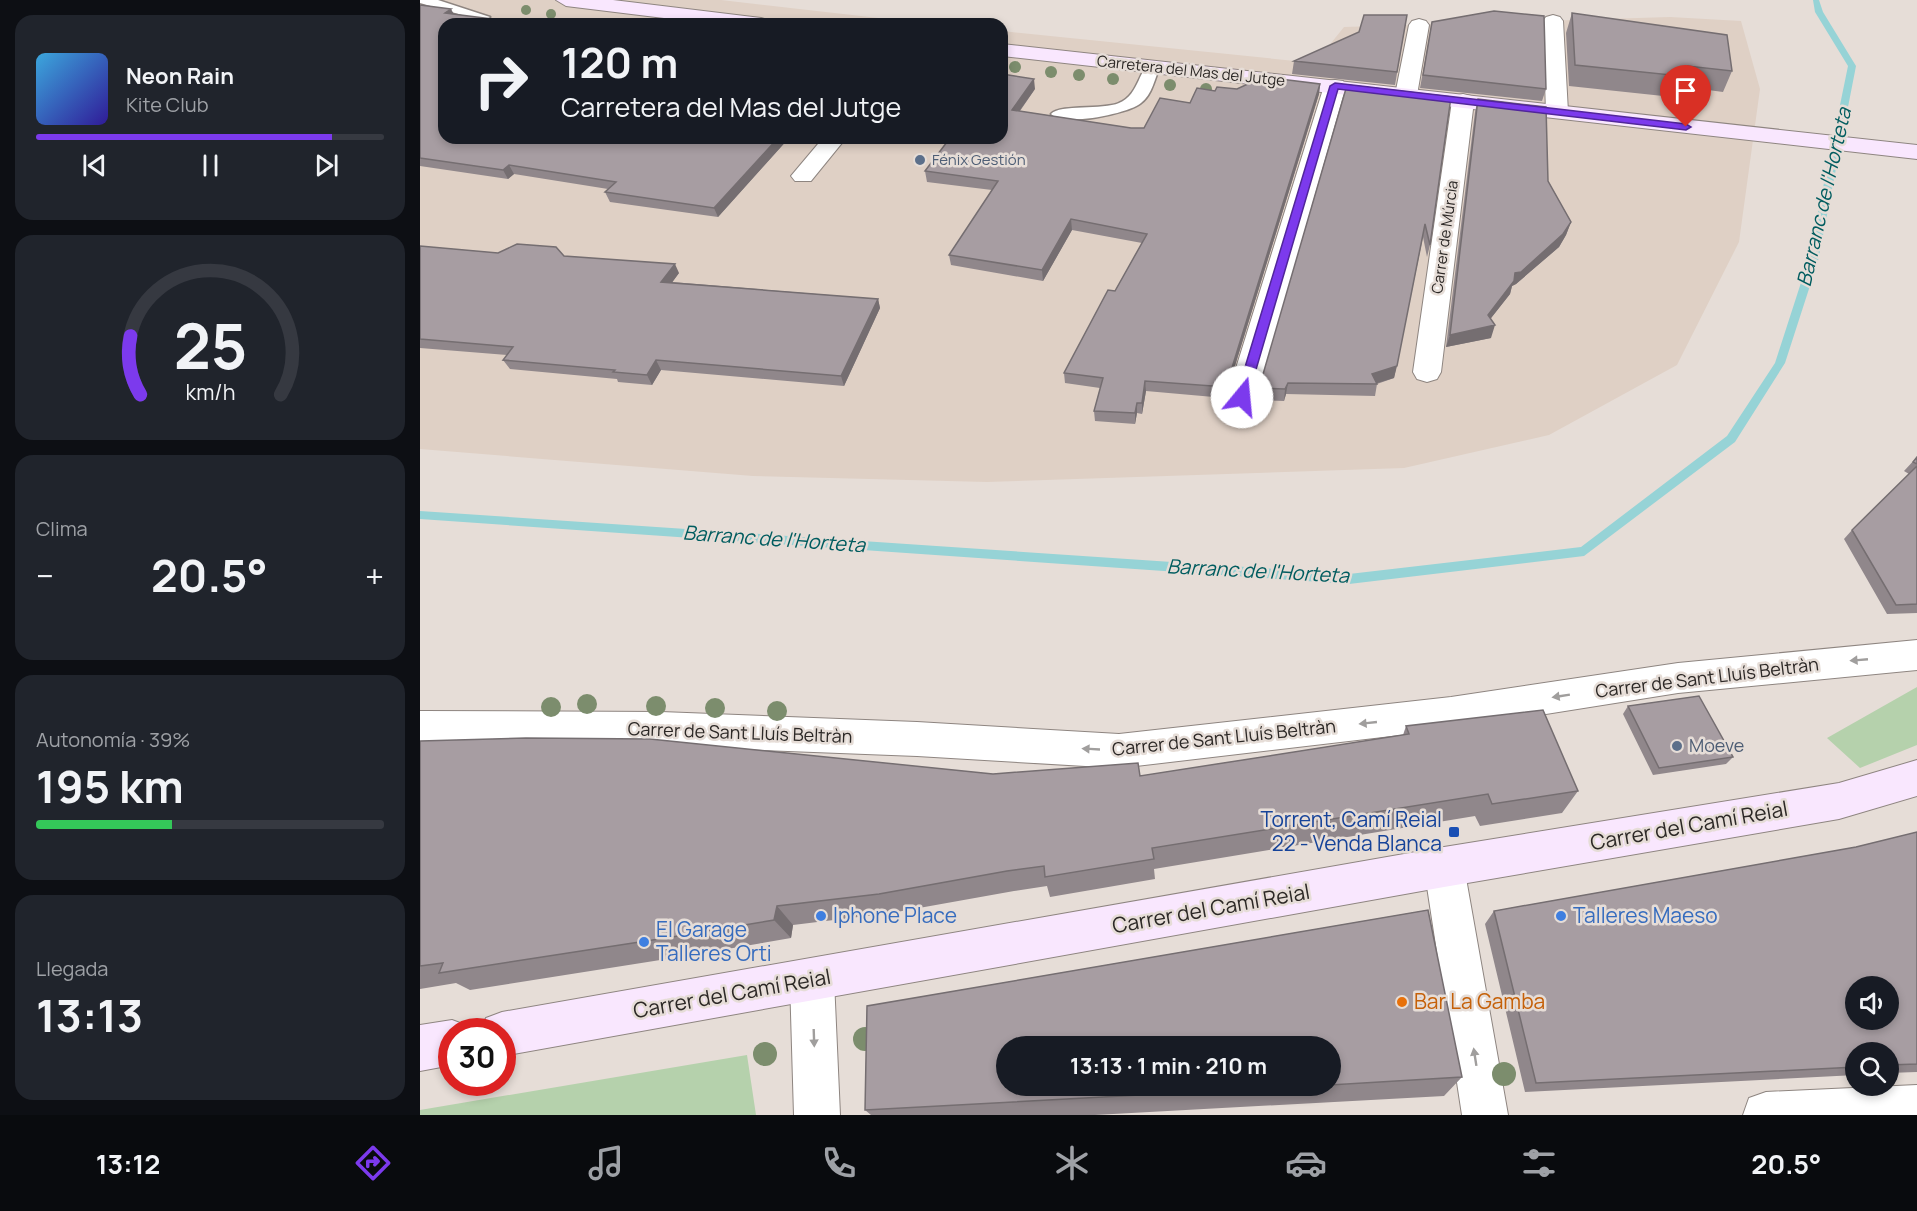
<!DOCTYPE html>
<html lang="es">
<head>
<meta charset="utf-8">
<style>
  body { margin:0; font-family:Manrope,sans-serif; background:#20242c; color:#f1f3f6; height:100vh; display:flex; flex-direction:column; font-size:22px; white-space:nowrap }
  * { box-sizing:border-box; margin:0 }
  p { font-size:20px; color:#9ea1a6 }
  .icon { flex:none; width:33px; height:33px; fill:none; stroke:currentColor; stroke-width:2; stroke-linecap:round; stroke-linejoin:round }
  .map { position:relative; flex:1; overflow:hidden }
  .sheet { display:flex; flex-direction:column; gap:15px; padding:15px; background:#0d0f14; width:420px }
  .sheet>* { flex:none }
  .banner { position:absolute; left:18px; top:18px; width:570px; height:126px; border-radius:18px; box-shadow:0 3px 9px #0003; background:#171b24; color:#f1f3f6; overflow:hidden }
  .tools { position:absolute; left:1425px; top:976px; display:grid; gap:12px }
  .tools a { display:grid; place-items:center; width:54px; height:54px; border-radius:50%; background:#171b24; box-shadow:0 3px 9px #0003; font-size:30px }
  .speed { position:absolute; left:18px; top:1018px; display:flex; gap:12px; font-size:30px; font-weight:700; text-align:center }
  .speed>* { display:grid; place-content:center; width:78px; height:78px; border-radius:50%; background:#171b24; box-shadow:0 3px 9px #0003; line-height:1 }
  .speed .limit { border:9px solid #d22; background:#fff; color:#111 }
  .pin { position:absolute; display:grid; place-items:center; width:51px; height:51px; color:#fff; margin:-62px -26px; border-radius:50% 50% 50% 0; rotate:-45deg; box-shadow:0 0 6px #0007 }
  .pin .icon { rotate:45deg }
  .me { position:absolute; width:66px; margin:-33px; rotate:17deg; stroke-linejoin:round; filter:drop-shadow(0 0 4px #0008) }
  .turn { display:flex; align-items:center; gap:21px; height:126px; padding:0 24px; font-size:27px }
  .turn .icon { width:78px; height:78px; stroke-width:2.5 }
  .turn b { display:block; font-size:42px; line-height:51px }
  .big { font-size:45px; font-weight:700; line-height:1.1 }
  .sheet .tile { flex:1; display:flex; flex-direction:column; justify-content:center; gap:9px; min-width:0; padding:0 21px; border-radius:18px; background:#20242c }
  .sheet .dial { align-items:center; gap:0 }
  .dial svg { height:156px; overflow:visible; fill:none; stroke:#363941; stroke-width:7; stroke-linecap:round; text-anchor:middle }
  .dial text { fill:#f1f3f6; stroke:none }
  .song { display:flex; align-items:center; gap:18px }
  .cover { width:72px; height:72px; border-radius:9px; background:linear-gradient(135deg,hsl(200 70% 55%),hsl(250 70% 35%)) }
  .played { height:6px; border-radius:3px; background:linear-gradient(90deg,#7c3aed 85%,#363941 85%) }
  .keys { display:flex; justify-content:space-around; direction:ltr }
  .heat { display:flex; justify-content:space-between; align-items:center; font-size:33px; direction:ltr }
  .charge { height:9px; border-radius:4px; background:linear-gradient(90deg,#34c759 39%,#363941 0) }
  .trip { position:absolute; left:576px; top:1036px; width:345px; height:60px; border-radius:30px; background:#171b24; box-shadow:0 3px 9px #0003; font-weight:700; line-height:60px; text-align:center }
  .dock { display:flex; height:96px; justify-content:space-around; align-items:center; background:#090b0e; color:#9ea1a6 }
  .dock .icon { width:42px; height:42px }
  .dock .on { color:#7c3aed }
  .dock b { font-size:27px; color:#f1f3f6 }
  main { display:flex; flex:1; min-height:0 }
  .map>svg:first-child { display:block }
</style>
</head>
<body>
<main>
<section class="sheet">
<div class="tile">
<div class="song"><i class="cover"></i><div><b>Neon Rain</b><p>Kite Club</p></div></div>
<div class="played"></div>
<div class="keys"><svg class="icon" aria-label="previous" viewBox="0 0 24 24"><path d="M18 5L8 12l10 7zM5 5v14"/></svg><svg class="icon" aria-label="pause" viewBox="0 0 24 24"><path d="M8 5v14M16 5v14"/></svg><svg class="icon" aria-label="next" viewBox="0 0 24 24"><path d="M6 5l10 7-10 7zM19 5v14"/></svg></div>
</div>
<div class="tile dial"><svg viewBox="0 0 100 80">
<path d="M14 69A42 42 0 1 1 86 69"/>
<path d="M14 69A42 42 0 0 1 9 39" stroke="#7c3aed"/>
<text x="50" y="56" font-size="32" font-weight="700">25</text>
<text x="50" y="72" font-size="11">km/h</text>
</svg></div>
<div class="tile"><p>Clima</p>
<div class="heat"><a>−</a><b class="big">20.5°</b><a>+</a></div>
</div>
<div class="tile"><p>Autonomía · 39%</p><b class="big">195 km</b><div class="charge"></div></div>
<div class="tile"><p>Llegada</p><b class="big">13:13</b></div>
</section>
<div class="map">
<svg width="1497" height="1115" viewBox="0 0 1497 1115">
  <rect width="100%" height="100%" fill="#e6ddd7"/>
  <path fill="#dfd0c5" d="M 0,0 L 301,0 L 511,24 L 24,24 L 24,138 L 582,138 L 582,31 L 895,63 L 924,27 L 1250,17 L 1321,21 L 1340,89 L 1319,242 L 1257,365 L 1129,435 L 984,468 L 567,482 L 333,476 L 0,449 Z"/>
  <path fill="#b5d1ac" d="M 1497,687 L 1497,745 L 1440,768 L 1407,738 Z
    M 327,1055 L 336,1115 L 0,1115 L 0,1110 Z"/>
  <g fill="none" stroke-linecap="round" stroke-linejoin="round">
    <path fill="#96d3d6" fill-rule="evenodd" d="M 1393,0 L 1399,0 L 1403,12 L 1436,66 L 1398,261 L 1365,363 L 1315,442 L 1164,556 L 929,584 L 0,519 L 0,511 L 929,574 L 1161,547 L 1307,436 L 1355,363 L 1388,261 L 1428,66 L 1395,12 Z"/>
    <defs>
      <path id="lane" d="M 0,0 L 18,0 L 70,17 L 63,21 L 0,3 Z
        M 733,62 L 740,66 C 735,78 732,95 721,103 C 708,114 643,127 631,114 C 640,104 683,110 699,103 C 720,95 719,65 733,62 Z"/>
      <path id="street" d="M 1133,15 L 1140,17 L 1143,21 L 1148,112 L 1145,117 L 1129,117 L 1126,112 L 1123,21 L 1126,17 Z
        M 999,19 L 1006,21 L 1009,25 L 997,95 L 994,100 L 978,100 L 975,95 L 989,25 L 992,21 Z
        M 915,80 L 923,81 L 926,86 L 837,397 L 832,404 L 822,407 L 812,404 L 807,397 L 904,86 L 907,81 Z
        M 1043,94 L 1051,96 L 1054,101 L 1021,372 L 1017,379 L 1007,382 L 997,379 L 993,372 L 1032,101 L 1035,96 Z
        M 403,138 L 426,138 L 391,181 L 375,181 L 371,176 Z
        M 1497,640 L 1497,670 L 1258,693 L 1031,729 L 699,768 L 497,756 L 241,746 L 0,745 L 0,711 L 241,712 L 497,722 L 699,734 L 1031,697 L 1258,663 Z
        M 1024,847 L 1038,853 L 1044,867 L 1088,1115 L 1042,1115 L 1004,867 L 1010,853 Z
        M 392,958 L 407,965 L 414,980 L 420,1115 L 374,1115 L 370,980 L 377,965 Z
        M 1497,1085 L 1497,1115 L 1323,1115 L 1329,1098 L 1346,1092 Z"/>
      <path id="secondary" d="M 136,0 L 193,0 L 341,18 L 348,20 L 351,24 L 293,24 L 146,6 Z
        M 582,44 L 1497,145 L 1497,159 L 582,56 Z
        M 1497,760 L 1497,796 L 1419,819 L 1024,887 L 82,1056 L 82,1032 L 60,1032 L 66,1018 L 82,1012 L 1024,847 L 1419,783 Z
        M 32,1020 L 48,1026 L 50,1032 L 32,1032 L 32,1065 L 0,1071 L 0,1025 Z"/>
    </defs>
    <use href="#lane" stroke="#8e8580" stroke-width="3"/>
    <use href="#street" stroke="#8e8580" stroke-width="2"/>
    <use href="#secondary" stroke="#8e8580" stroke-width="2"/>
    <use href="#lane" fill="#fff" fill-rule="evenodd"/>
    <use href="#street" fill="#fff" fill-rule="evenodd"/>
    <use href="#secondary" fill="#f9e7fe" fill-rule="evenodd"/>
  </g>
  <g fill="#7c8d6d">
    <circle cx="106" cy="10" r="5"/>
    <circle cx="131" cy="14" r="5"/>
    <circle cx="595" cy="67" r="6"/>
    <circle cx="631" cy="72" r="6"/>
    <circle cx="659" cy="75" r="6"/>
    <circle cx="693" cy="79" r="6"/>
    <circle cx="750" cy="85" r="6"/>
    <circle cx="786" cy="89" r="6"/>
    <circle cx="167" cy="704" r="10"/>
    <circle cx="236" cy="706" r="10"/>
    <circle cx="131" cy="707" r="10"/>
    <circle cx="295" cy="708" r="10"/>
    <circle cx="357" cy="711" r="10"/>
    <circle cx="445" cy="1039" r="12"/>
    <circle cx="345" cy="1054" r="12"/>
    <circle cx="1084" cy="1074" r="12"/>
  </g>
  <path fill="#90878b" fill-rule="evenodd" d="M 0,5 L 34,14 L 369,138 L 298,217 L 190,202 L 185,192 L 188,189 L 94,174 L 88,179 L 0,166 Z
    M 1152,13 L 1312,71 L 1303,92 L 1266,87 L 1262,98 L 1149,86 L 1146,33 Z
    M 987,15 L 975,85 L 872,74 L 874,61 Z
    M 1012,22 L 1126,89 L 1122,101 L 1000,88 Z
    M 900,84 L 899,94 L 805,398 L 726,391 L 722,414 L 717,413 L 715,424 L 675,421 L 674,411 L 680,388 L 645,383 L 644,373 L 695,291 L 722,243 L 652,230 L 623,281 L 531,265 L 529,255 L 572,190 L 507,182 L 505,171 L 615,89 L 600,111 L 711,128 L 724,128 L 770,103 L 795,91 Z
    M 1031,97 L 1010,245 L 1007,257 L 1003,237 L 974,378 L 957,384 L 955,396 L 866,394 L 864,401 L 838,400 L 839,388 Z
    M 1058,99 L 1128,181 L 1151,222 L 1146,235 L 1139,247 L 1096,284 L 1092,286 L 1090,294 L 1071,318 L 1071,338 L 1026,347 L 1055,112 Z
    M 0,246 L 78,253 L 144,256 L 259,273 L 252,282 L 458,299 L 460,308 L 424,386 L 241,370 L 232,385 L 198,382 L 197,379 L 90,369 L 83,360 L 87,355 L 0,348 Z
    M 1497,457 L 1497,613 L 1467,614 L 1424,539 L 1432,530 L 1489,474 L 1484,471 Z
    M 1208,706 L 1313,757 L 1306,764 L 1233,775 L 1203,714 Z
    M 986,726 L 1158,791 L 1142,813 L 1060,826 L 1055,816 L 734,869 L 735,879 L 630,897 L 627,886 L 594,891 L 471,913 L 373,925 L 371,938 L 272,955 L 50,990 L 36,983 L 0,989 L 0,741 L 573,774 L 720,776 L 983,735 Z
    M 1497,832 L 1497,1072 L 1468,1073 L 1468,1053 L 1436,1053 L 1436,1075 L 1105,1092 L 1065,924 L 1074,911 L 1436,847 Z
    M 1008,910 L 1042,1077 L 1024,1096 L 675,1115 L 451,1115 L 445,1110 L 447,1006 ZM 586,1047 L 910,1047 L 910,1086 L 586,1086 Z"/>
  <path fill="#756e71" d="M 31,9 L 36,18 L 25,13 Z
    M 614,79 L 615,89 L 593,120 L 592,110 Z
    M 900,84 L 899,94 L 805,398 L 806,387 Z
    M 358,138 L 369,138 L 298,217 L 294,208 Z
    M 89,165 L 94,174 L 88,179 L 83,170 Z
    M 651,219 L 652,230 L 623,281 L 622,270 Z
    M 1151,222 L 1146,235 L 1139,247 L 1096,284 L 1092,286 L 1090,294 L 1064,327 L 1068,315 L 1095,273 Z
    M 255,264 L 259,273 L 246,291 L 241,282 Z
    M 458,299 L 460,308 L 424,386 L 421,376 Z
    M 1075,325 L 1071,338 L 1026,347 L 1030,335 Z
    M 236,360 L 241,370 L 232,385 L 227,375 Z
    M 977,366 L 974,378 L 954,384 L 952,374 Z
    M 725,381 L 726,391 L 722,414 L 722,403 Z
    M 868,383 L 866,394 L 864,401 L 865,389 Z
    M 717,403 L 717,413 L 715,424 L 715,413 Z
    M 357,906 L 373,925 L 371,938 L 354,920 Z"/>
  <path fill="#a79da2" stroke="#756e71" stroke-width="1.5" fill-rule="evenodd" d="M 0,5 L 31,9 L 25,13 L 111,24 L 24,24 L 24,138 L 358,138 L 294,208 L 185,192 L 196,182 L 89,165 L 83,170 L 0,158 Z
    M 1074,11 L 1124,16 L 1126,89 L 1003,75 L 1012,22 Z
    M 1152,13 L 1307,35 L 1312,71 L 1268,66 L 1270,77 L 1155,65 Z
    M 944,15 L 987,15 L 977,72 L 874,61 L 939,32 Z
    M 582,74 L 614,79 L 592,110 L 711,128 L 724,128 L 740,98 L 770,103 L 777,88 L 795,91 L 797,87 L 817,89 L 843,77 L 900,84 L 806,387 L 725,381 L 722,403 L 717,403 L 715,413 L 674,411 L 683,378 L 644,373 L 688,290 L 695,291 L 727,234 L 651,219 L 622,270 L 529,255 L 578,181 L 505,171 L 530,138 L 582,138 Z
    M 927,85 L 1031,97 L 1010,245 L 1005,224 L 977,366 L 952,374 L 957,384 L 868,383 L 865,389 L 839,388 Z
    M 1058,99 L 1126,107 L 1128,181 L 1151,222 L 1143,234 L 1101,272 L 1095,273 L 1094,281 L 1068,315 L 1075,325 L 1030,335 Z
    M 97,244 L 136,247 L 144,256 L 255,264 L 241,282 L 458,299 L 421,376 L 236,360 L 227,375 L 193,372 L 195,370 L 83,360 L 93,347 L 0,339 L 0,246 L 78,253 Z
    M 1497,457 L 1497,464 L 1493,462 Z
    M 1497,466 L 1497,604 L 1476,605 L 1432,530 Z
    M 1279,696 L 1313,757 L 1239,768 L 1208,706 Z
    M 1123,710 L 1158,791 L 1072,804 L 1068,794 L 732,848 L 734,859 L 625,877 L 624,866 L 587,871 L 459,894 L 357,906 L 354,920 L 252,937 L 19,973 L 23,963 L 0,966 L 0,741 L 106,738 L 230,739 L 573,774 L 718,763 L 720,776 L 989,734 L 986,726 Z
    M 1497,832 L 1497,1064 L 1468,1065 L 1468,1053 L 1436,1053 L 1436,1067 L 1116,1083 L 1074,911 L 1436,847 ZM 1436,987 L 1468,987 L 1468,1020 L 1436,1020 Z
    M 1008,910 L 1042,1077 L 910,1085 L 910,1047 L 586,1047 L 586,1086 L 885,1086 L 445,1110 L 447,1006 Z"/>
  <defs><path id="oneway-solid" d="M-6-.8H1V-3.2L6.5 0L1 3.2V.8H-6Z" transform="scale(1.5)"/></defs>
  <g fill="#a09e9d">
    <use href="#oneway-solid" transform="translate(1439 660) rotate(175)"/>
    <use href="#oneway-solid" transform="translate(1141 696) rotate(171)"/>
    <use href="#oneway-solid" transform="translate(948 723) rotate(174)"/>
    <use href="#oneway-solid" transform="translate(671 749) rotate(-177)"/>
    <use href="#oneway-solid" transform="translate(394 1038) rotate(88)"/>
    <use href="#oneway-solid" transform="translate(1055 1057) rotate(-99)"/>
  </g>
  <path fill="#7c3aed" stroke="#51269a" stroke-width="1.5" d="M 915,83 L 1266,124 L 1271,127 L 1266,130 L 918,89 L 828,397 L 822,401 L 818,400 L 816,397 L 910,86 Z"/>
  <g fill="#5c6f8a" stroke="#e6ddd7" stroke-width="2">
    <circle cx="500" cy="160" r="6"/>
    <circle cx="1257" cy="746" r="6"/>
  </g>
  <rect fill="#1a4fb4" stroke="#e6ddd7" stroke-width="2" x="1028" y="826" width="12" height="12" rx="3"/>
  <g fill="#3f7fe0" stroke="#e6ddd7" stroke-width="2">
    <circle cx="401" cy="916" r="6"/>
    <circle cx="1141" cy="916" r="6"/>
    <circle cx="224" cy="942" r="6"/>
  </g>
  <circle fill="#e8710a" stroke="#e6ddd7" stroke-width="2" cx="982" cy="1002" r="6"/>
  <g text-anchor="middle" stroke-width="5" stroke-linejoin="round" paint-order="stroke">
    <g font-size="15" fill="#2c2826" stroke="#e6ddd7">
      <text transform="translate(771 71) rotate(6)" y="5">Carretera del Mas del Jutge</text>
      <text transform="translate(1025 237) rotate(-82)" y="5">Carrer de Múrcia</text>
    </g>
    <g font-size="15" fill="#4e5e75" stroke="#e6ddd7" text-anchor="start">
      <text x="512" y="165">Fénix Gestión</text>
    </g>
    <g font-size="18" fill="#2c2826" stroke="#e6ddd7">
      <text transform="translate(1287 678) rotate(-7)" y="6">Carrer de Sant Lluís Beltràn</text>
      <text transform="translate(320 733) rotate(2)" y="6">Carrer de Sant Lluís Beltràn</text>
      <text transform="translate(804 738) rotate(-6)" y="6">Carrer de Sant Lluís Beltràn</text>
    </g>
    <g font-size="18" fill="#4e5e75" stroke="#e6ddd7" text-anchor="start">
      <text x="1269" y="752">Moeve</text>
    </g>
    <g font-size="20" font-style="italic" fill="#005c5f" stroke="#e6ddd7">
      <text transform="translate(1404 197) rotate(-77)" y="7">Barranc de l'Horteta</text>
      <text transform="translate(354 539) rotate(4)" y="7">Barranc de l'Horteta</text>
      <text transform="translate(838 571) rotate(3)" y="7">Barranc de l'Horteta</text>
    </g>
    <g font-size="21" fill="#164399" stroke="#e6ddd7" text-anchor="end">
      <text x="1022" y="827">Torrent, Camí Reial<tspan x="1022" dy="24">22 - Venda Blanca</tspan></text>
    </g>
    <g font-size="21" fill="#2c2826" stroke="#e6ddd7">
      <text transform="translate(1269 826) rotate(-10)" y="7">Carrer del Camí Reial</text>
      <text transform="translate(791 909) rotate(-10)" y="7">Carrer del Camí Reial</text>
      <text transform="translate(312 994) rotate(-10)" y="7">Carrer del Camí Reial</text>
    </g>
    <g font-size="21" fill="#366cbe" stroke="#e6ddd7" text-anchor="start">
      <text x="413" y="923">Iphone Place</text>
      <text x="1153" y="923">Talleres Maeso</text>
      <text x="236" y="937">El Garage<tspan x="236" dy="24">Talleres Orti</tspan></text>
    </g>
    <g font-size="21" fill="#c56008" stroke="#e6ddd7" text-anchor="start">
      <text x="994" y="1009">Bar La Gamba</text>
    </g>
  </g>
</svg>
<div class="tools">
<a><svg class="icon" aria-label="sound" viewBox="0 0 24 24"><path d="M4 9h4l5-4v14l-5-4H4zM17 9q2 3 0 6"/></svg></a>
<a><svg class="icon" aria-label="search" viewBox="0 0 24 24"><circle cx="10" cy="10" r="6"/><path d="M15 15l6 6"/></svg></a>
</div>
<div class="speed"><div class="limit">30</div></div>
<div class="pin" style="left:1266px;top:127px;background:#d93025"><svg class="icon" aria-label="arrive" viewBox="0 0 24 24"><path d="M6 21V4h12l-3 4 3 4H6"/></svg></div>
<svg class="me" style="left:822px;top:397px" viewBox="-20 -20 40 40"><circle r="19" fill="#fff"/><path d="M0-13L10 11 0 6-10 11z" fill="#7c3aed"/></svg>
<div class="trip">13:13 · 1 min · 210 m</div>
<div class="banner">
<div class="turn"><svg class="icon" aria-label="right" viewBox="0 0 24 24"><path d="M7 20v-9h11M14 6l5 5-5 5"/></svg><div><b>120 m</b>Carretera del Mas del Jutge</div></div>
</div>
</div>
</main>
<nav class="dock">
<b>13:12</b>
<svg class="icon on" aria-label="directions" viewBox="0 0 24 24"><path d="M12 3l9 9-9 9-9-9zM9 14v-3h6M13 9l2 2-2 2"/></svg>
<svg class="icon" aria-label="music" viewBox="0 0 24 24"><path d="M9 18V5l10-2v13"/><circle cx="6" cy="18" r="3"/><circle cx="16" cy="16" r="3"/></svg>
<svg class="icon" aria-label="phone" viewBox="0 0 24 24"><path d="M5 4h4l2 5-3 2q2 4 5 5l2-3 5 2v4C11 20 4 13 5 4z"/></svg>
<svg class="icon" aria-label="climate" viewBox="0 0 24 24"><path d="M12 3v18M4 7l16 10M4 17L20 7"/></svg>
<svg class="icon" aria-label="car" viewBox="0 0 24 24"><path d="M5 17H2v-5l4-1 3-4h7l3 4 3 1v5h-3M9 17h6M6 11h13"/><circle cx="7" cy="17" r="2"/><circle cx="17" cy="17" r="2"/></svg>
<svg class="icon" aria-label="filters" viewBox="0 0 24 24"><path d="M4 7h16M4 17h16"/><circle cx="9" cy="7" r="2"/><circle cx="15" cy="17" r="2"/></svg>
<b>20.5°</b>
</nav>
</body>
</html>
